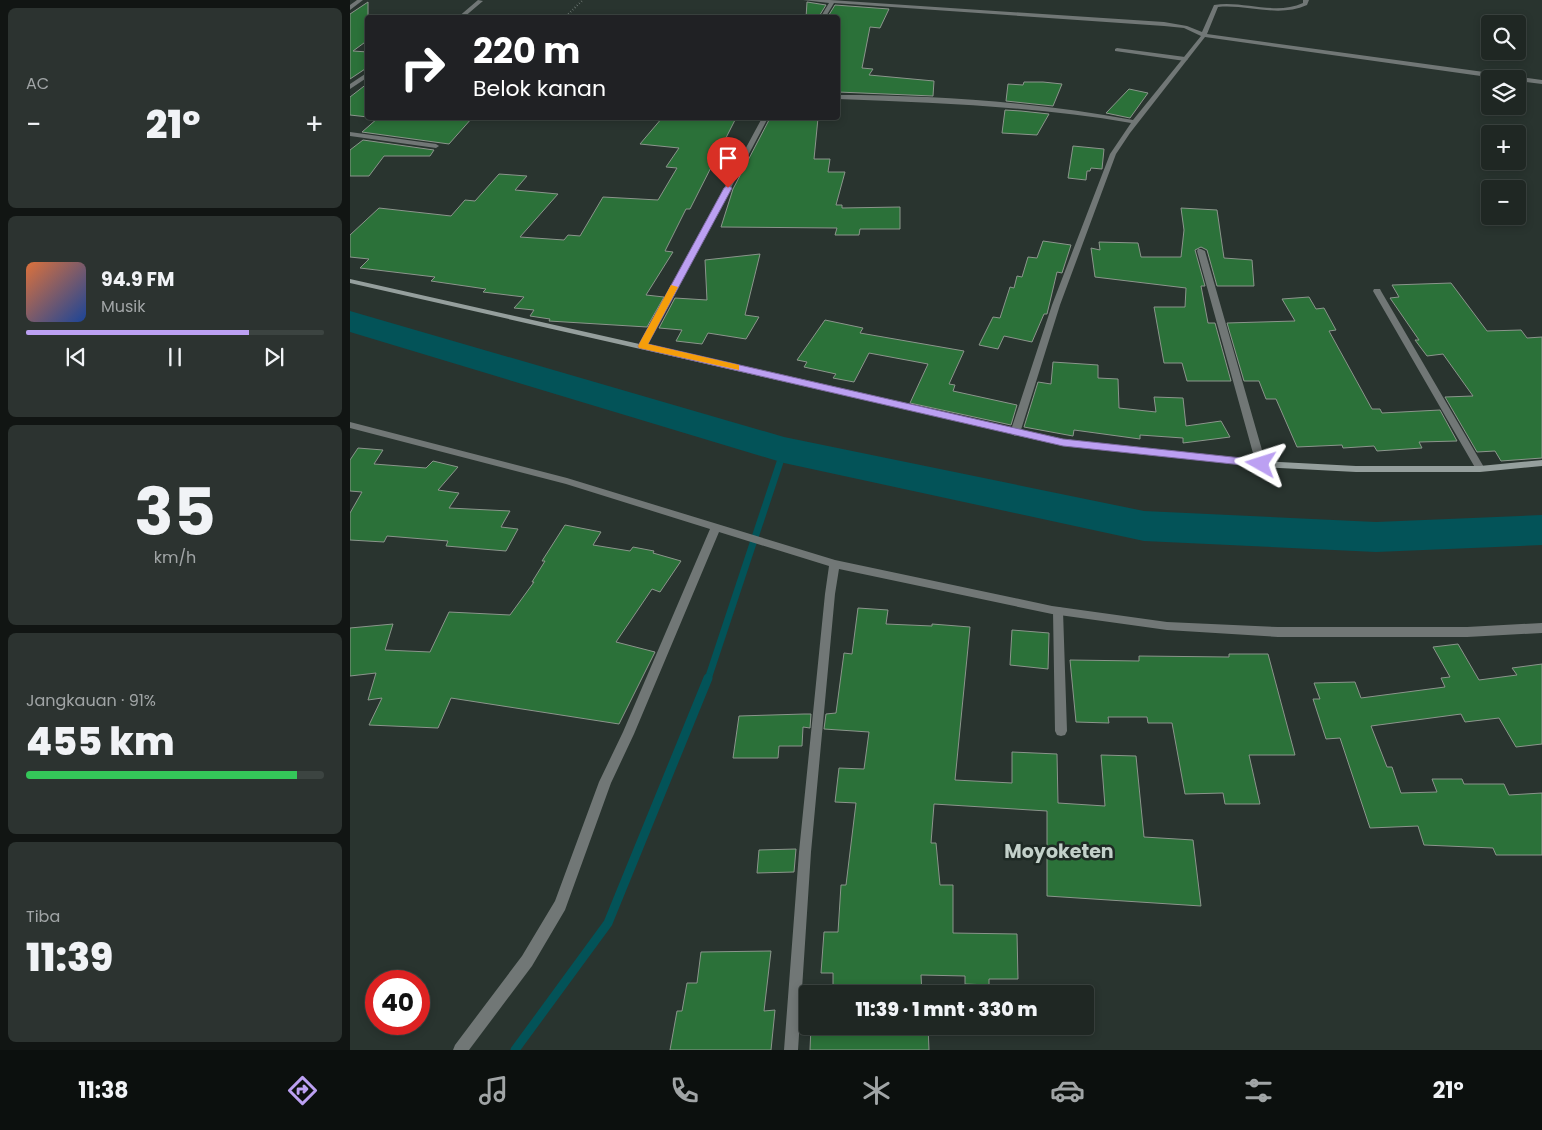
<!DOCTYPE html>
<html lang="id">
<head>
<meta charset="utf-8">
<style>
  body { margin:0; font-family:Poppins,sans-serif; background:#2c3330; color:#f1f3f6; height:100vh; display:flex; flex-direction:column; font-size:19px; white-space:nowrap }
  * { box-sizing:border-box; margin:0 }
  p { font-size:16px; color:#a1a5a6 }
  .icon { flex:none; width:28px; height:28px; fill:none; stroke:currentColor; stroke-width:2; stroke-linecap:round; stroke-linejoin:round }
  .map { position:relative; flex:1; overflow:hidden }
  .drawer { display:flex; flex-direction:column; gap:8px; padding:8px; background:#111513; width:350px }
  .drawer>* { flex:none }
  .banner { position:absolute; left:15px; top:15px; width:475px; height:105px; border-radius:5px; box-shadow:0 2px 8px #0003,0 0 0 1px #3c4441; background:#202124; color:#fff; overflow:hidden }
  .tools { position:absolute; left:1131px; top:15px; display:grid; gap:10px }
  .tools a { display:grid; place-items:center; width:45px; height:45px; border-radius:5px; background:#1f2723; box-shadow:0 2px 8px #0003,0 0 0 1px #3c4441; font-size:25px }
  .speed { position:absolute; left:15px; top:970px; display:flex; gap:10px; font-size:25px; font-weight:700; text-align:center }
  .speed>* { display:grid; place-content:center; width:65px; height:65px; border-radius:50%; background:#1f2723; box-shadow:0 2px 8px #0003,0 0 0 1px #3c4441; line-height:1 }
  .speed .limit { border:8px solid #d22; background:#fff; color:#111 }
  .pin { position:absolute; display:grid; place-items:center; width:42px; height:42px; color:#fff; margin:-51px -21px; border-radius:50% 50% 50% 0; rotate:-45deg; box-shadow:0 0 5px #0007 }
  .pin .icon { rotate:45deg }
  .me { position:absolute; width:55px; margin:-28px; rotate:276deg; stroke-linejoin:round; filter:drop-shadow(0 0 4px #0008) }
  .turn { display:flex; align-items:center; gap:18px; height:105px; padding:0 25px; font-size:22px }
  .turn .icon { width:65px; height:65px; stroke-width:2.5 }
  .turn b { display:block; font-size:35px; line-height:42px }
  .big { font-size:38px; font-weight:800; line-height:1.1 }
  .drawer .widget { flex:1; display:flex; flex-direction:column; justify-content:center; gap:8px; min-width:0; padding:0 18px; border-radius:8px; background:#2c3330 }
  .drawer .dial { align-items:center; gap:0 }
  .dial b { font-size:65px; line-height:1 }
  .song { display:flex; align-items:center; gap:15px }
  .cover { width:60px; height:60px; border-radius:8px; background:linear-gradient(135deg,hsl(20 70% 55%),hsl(220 70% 35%)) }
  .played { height:5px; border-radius:2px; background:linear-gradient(90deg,#bca0f2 75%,#3c4441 75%) }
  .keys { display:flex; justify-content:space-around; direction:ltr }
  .heat { display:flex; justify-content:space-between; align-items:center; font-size:28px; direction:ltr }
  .charge { height:8px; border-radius:4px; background:linear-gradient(90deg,#34c759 91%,#3c4441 0) }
  .trip { position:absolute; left:449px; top:985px; width:295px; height:50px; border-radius:5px; background:#1f2723; box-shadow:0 2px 8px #0003,0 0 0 1px #3c4441; font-weight:800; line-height:50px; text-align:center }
  .dock { display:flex; height:80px; justify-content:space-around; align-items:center; background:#0c100e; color:#a1a5a6 }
  .dock .icon { width:35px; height:35px }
  .dock .current { color:#bca0f2 }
  .dock b { font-size:22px; color:#f1f3f6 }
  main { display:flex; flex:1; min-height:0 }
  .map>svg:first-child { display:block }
</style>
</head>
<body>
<main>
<section class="drawer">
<div class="widget"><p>AC</p>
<div class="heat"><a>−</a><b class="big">21°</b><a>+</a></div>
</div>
<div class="widget">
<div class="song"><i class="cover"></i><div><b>94.9 FM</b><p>Musik</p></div></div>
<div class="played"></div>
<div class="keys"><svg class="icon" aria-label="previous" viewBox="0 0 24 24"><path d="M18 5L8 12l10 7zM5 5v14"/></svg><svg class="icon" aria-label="pause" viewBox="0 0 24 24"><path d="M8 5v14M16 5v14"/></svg><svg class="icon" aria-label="next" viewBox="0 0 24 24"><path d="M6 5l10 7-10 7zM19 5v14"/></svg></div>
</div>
<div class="widget dial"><b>35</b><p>km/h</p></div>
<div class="widget"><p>Jangkauan · 91%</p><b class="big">455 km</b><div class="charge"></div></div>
<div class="widget"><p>Tiba</p><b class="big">11:39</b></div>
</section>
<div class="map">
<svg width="1192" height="1050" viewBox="0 0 1192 1050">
  <rect width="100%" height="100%" fill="#29342f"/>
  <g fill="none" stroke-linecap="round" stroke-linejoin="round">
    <path stroke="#035358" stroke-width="7" d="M 358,679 L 434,450"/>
    <path stroke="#035358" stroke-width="9" d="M 165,1050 L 258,923 L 358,678"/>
    <path fill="#035358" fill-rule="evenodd" d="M 0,311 L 434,437 L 794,511 L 1026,522 L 1192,515 L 1192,545 L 1026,552 L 794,541 L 434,463 L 0,332 Z"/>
  </g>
  <path fill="#2b7139" stroke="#8b958c" d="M 18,2 L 18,40 L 3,51 L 18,52 L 18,67 L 0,79 L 0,14 Z
    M 457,2 L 476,5 L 468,18 L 456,18 Z
    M 485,5 L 539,9 L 530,28 L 520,27 L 512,68 L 523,69 L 519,75 L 584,81 L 583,96 L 488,92 L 488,18 L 477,18 Z
    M 674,82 L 693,82 L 712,84 L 703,106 L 656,101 L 658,84 L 673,85 Z
    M 18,83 L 18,117 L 0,115 L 0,97 Z
    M 779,89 L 798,93 L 780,118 L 756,113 Z
    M 655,110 L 671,111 L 699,114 L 687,135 L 652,133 Z
    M 28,118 L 122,118 L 99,144 L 12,132 Z
    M 312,118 L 386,118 L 340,209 L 336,209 L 315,251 L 323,252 L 296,295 L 314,297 L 297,327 L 199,321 L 200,319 L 180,316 L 184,310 L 164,308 L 174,297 L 133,292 L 136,289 L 81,281 L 85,277 L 10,268 L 19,259 L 0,257 L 0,235 L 29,208 L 101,216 L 115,200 L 125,201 L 149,174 L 177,176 L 165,190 L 208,194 L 170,237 L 214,240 L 218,235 L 230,236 L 253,197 L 308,200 L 327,168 L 316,167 L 329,148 L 290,144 Z
    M 430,118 L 468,118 L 464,159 L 480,159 L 478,172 L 495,172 L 486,205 L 492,205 L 492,208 L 550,207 L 550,229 L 510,229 L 509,235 L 485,235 L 487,228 L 371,227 L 383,189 L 419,120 L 430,120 Z
    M 13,140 L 84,150 L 80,156 L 34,156 L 19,176 L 0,176 L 0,150 Z
    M 723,146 L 754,149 L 752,169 L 741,168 L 740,171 L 737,171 L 736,180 L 718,178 Z
    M 831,208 L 867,210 L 874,258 L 902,260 L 904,286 L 867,286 L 857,250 L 851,247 L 845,250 L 855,286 L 851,286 L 858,323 L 865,323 L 881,381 L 837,381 L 832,363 L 814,363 L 804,307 L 835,307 L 836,288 L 745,277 L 741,248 L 750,250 L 749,242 L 788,243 L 791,257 L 831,257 L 834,230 Z
    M 693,241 L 721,245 L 712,273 L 707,272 L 697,314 L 694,314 L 682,342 L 654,336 L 648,349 L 629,345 L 643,317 L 650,318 L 660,287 L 664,288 L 667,276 L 672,277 L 678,257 L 687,258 Z
    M 410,254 L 395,315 L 409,317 L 396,339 L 358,333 L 352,344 L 326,341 L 332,330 L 309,328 L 325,298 L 357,300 L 355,260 Z
    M 1101,283 L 1137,331 L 1171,330 L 1177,338 L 1192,337 L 1192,458 L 1151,461 L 1145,451 L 1127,452 L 1095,397 L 1123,396 L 1093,354 L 1077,356 L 1065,340 L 1069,340 L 1040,298 L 1049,297 L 1042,285 Z
    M 959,297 L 966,309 L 974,308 L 986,330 L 979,331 L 1022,409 L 1030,409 L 1032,413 L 1090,410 L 1107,441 L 1069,442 L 1072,448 L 1027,451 L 1024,446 L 993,448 L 992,445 L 947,447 L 926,399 L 916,399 L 909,381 L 894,381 L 877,323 L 945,321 L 932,299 Z
    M 475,320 L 513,328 L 510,333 L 614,351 L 599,384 L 605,385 L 603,391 L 667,405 L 661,425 L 560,403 L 578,364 L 519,353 L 504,382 L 483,378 L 486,374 L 454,367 L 457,362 L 447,360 Z
    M 703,362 L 748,365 L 748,378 L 768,379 L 769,408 L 806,412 L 804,397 L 833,398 L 836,426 L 871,421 L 880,437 L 833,443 L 833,438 L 790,435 L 790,439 L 724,430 L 723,436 L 674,427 L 688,382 L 701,384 Z
    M 8,448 L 33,450 L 24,464 L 76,468 L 83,461 L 108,467 L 88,490 L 109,493 L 99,508 L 160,511 L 151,527 L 168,529 L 156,551 L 96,546 L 98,541 L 37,536 L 34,542 L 0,540 L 0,513 L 12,492 L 0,491 L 0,460 Z
    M 215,525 L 251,532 L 243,545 L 280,551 L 283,547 L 304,551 L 303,553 L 331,561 L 310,592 L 302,589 L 266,642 L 305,652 L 269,724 L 101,698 L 88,728 L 19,725 L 32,698 L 18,700 L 26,673 L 0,676 L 0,628 L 43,624 L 35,650 L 80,652 L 99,612 L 160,615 L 184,582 L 182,582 L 195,561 L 192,561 Z
    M 508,608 L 538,610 L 536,624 L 582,626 L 582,624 L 620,627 L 605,780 L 662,783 L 662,752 L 707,754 L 708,803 L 755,806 L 751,755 L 786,756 L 794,837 L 843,840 L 851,906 L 697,896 L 697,811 L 584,804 L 581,843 L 586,843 L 590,885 L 603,885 L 603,933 L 667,934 L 668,979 L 639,979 L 639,985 L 615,984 L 615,976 L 571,975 L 572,994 L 483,994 L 483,973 L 471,973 L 474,932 L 488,932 L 491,885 L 496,885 L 506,803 L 485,802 L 489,768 L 514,769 L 519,732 L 474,729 L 476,714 L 486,713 L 494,653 L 502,654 Z
    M 662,630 L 699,633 L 698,669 L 660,665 Z
    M 1108,644 L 1129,680 L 1167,675 L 1162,668 L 1192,664 L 1192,744 L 1166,747 L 1149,718 L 1115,722 L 1111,714 L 1021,726 L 1037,767 L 1042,767 L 1051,793 L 1087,792 L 1082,779 L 1112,779 L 1114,784 L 1154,784 L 1159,795 L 1192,793 L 1192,855 L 1146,855 L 1143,848 L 1074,845 L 1068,826 L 1020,828 L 990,738 L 976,739 L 963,699 L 970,699 L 964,683 L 1005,682 L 1011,698 L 1095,687 L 1091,678 L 1100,677 L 1083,647 Z
    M 879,654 L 918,654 L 945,755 L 899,755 L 910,804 L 875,804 L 873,793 L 835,794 L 822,723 L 798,723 L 797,717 L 758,717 L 759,723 L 726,722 L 720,660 L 789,661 L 789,656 L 879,657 Z
    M 454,714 L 461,714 L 460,728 L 453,727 L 452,746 L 429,746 L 428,758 L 383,758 L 389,716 Z
    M 446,849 L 444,872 L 407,873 L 409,850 Z
    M 421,951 L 414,1011 L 425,1010 L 421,1050 L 320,1050 L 327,1011 L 332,1011 L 337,983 L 347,983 L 351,952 Z
    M 461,1026 L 578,1026 L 579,1050 L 460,1050 Z"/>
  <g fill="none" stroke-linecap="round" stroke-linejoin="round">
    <path stroke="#89928e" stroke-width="2" stroke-dasharray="0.5 2.5" stroke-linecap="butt" d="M 214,18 L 233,0"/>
    <path fill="#717776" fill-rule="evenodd" d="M 767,48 L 835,57 L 838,59 L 835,61 L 765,51 L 765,49 Z
      M 708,607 L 712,608 L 713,611 L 717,731 L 715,735 L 711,736 L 707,735 L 705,731 L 703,611 L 704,608 Z"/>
    <path fill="#717776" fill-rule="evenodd" d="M 7,0 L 13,0 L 0,10 L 0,5 Z
      M 128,0 L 133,1 L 113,18 L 107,18 Z
      M 453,0 L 480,0 L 814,22 L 837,26 L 852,32 L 864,5 C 893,0 925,16 953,3 L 953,0 L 959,0 L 957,5 C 928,18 898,4 868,7 L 857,34 L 1192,80 L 1192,84 L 1168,81 L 1168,79 L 1152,79 L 855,37 L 780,133 L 766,154 L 710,305 L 670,433 L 665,436 L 660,433 L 702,305 L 760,154 L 781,123 C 684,106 586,103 488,99 L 488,95 C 585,95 687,102 783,120 L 851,36 L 834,28 L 814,26 L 484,3 L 475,18 L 470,18 L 479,3 Z
      M 18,72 L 18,77 L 0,89 L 0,84 Z
      M 412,118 L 418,118 L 297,346 L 296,348 L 290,348 L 289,346 Z
      M 0,132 L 86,144 L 89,146 L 86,148 L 0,136 Z
      M 848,249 L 851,249 L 855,251 L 916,464 L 914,466 L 908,466 L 906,464 L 847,251 Z
      M 1024,289 L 1030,289 L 1031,291 L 1135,469 L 1133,471 L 1127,471 L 1023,291 Z
      M 0,422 L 217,478 L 485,560 L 702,606 L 817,622 L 928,627 L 1117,627 L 1192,623 L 1192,633 L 1117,637 L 928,637 L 817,630 L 702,614 L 489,569 L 485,594 L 461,852 L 448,1050 L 434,1050 L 449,852 L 475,594 L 479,566 L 369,532 L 284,734 L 261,783 L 215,910 L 182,966 L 119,1050 L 103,1050 L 105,1045 L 172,956 L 205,901 L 249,782 L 273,732 L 360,529 L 216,484 L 0,428 Z"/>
    <path fill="#959f9d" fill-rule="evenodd" d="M 0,279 L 713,439 L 911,461 L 1006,466 L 1130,466 L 1192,460 L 1192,466 L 1130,472 L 1006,472 L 911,467 L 713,445 L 0,283 Z"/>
  </g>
  <path fill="#bca0f2" stroke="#7a689d" d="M 378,185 L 382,188 L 298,344 L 713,439 L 911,460 L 917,464 L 911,467 L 713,446 L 289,348 L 288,346 L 374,188 Z"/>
  <path fill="#f59e0b" d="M 321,285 L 328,287 L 298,344 L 389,365 L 389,370 L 289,348 L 288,346 Z"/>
  <g text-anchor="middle" stroke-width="5" stroke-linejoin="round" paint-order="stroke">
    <g font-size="19" font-weight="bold" fill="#c3d1ca" stroke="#1f2a25">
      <text x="709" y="858">Moyoketen</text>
    </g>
  </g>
</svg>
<div class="tools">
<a><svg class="icon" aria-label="search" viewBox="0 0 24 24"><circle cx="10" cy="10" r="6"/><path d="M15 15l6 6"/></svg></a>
<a><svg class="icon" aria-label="layers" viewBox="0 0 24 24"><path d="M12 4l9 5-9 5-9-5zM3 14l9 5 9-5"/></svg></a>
<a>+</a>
<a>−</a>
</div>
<div class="speed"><div class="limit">40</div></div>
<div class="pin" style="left:378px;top:188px;background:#d93025"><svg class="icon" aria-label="arrive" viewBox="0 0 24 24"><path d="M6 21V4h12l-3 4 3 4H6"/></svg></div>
<svg class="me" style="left:911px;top:464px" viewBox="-20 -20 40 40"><path d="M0-17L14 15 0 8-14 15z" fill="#bca0f2" stroke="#fff" stroke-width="4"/></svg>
<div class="trip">11:39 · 1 mnt · 330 m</div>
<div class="banner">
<div class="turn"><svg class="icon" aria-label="right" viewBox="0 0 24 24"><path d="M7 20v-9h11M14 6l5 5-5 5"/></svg><div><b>220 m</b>Belok kanan</div></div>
</div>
</div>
</main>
<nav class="dock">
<b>11:38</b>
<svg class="icon current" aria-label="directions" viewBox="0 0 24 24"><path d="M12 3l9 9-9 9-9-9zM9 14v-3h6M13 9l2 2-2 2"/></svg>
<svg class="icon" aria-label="music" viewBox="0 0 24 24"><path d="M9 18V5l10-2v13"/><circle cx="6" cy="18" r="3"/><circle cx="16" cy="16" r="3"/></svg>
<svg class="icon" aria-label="phone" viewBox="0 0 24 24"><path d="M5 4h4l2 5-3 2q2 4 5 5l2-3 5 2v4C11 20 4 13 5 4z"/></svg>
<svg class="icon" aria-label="climate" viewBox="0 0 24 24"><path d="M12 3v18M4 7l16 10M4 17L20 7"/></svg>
<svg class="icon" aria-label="car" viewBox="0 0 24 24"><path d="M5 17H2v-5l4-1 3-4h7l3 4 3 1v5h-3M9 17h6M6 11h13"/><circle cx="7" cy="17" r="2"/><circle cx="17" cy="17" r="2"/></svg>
<svg class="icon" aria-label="filters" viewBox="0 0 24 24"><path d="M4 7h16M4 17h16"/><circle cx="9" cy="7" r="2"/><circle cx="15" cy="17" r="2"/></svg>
<b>21°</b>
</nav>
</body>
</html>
